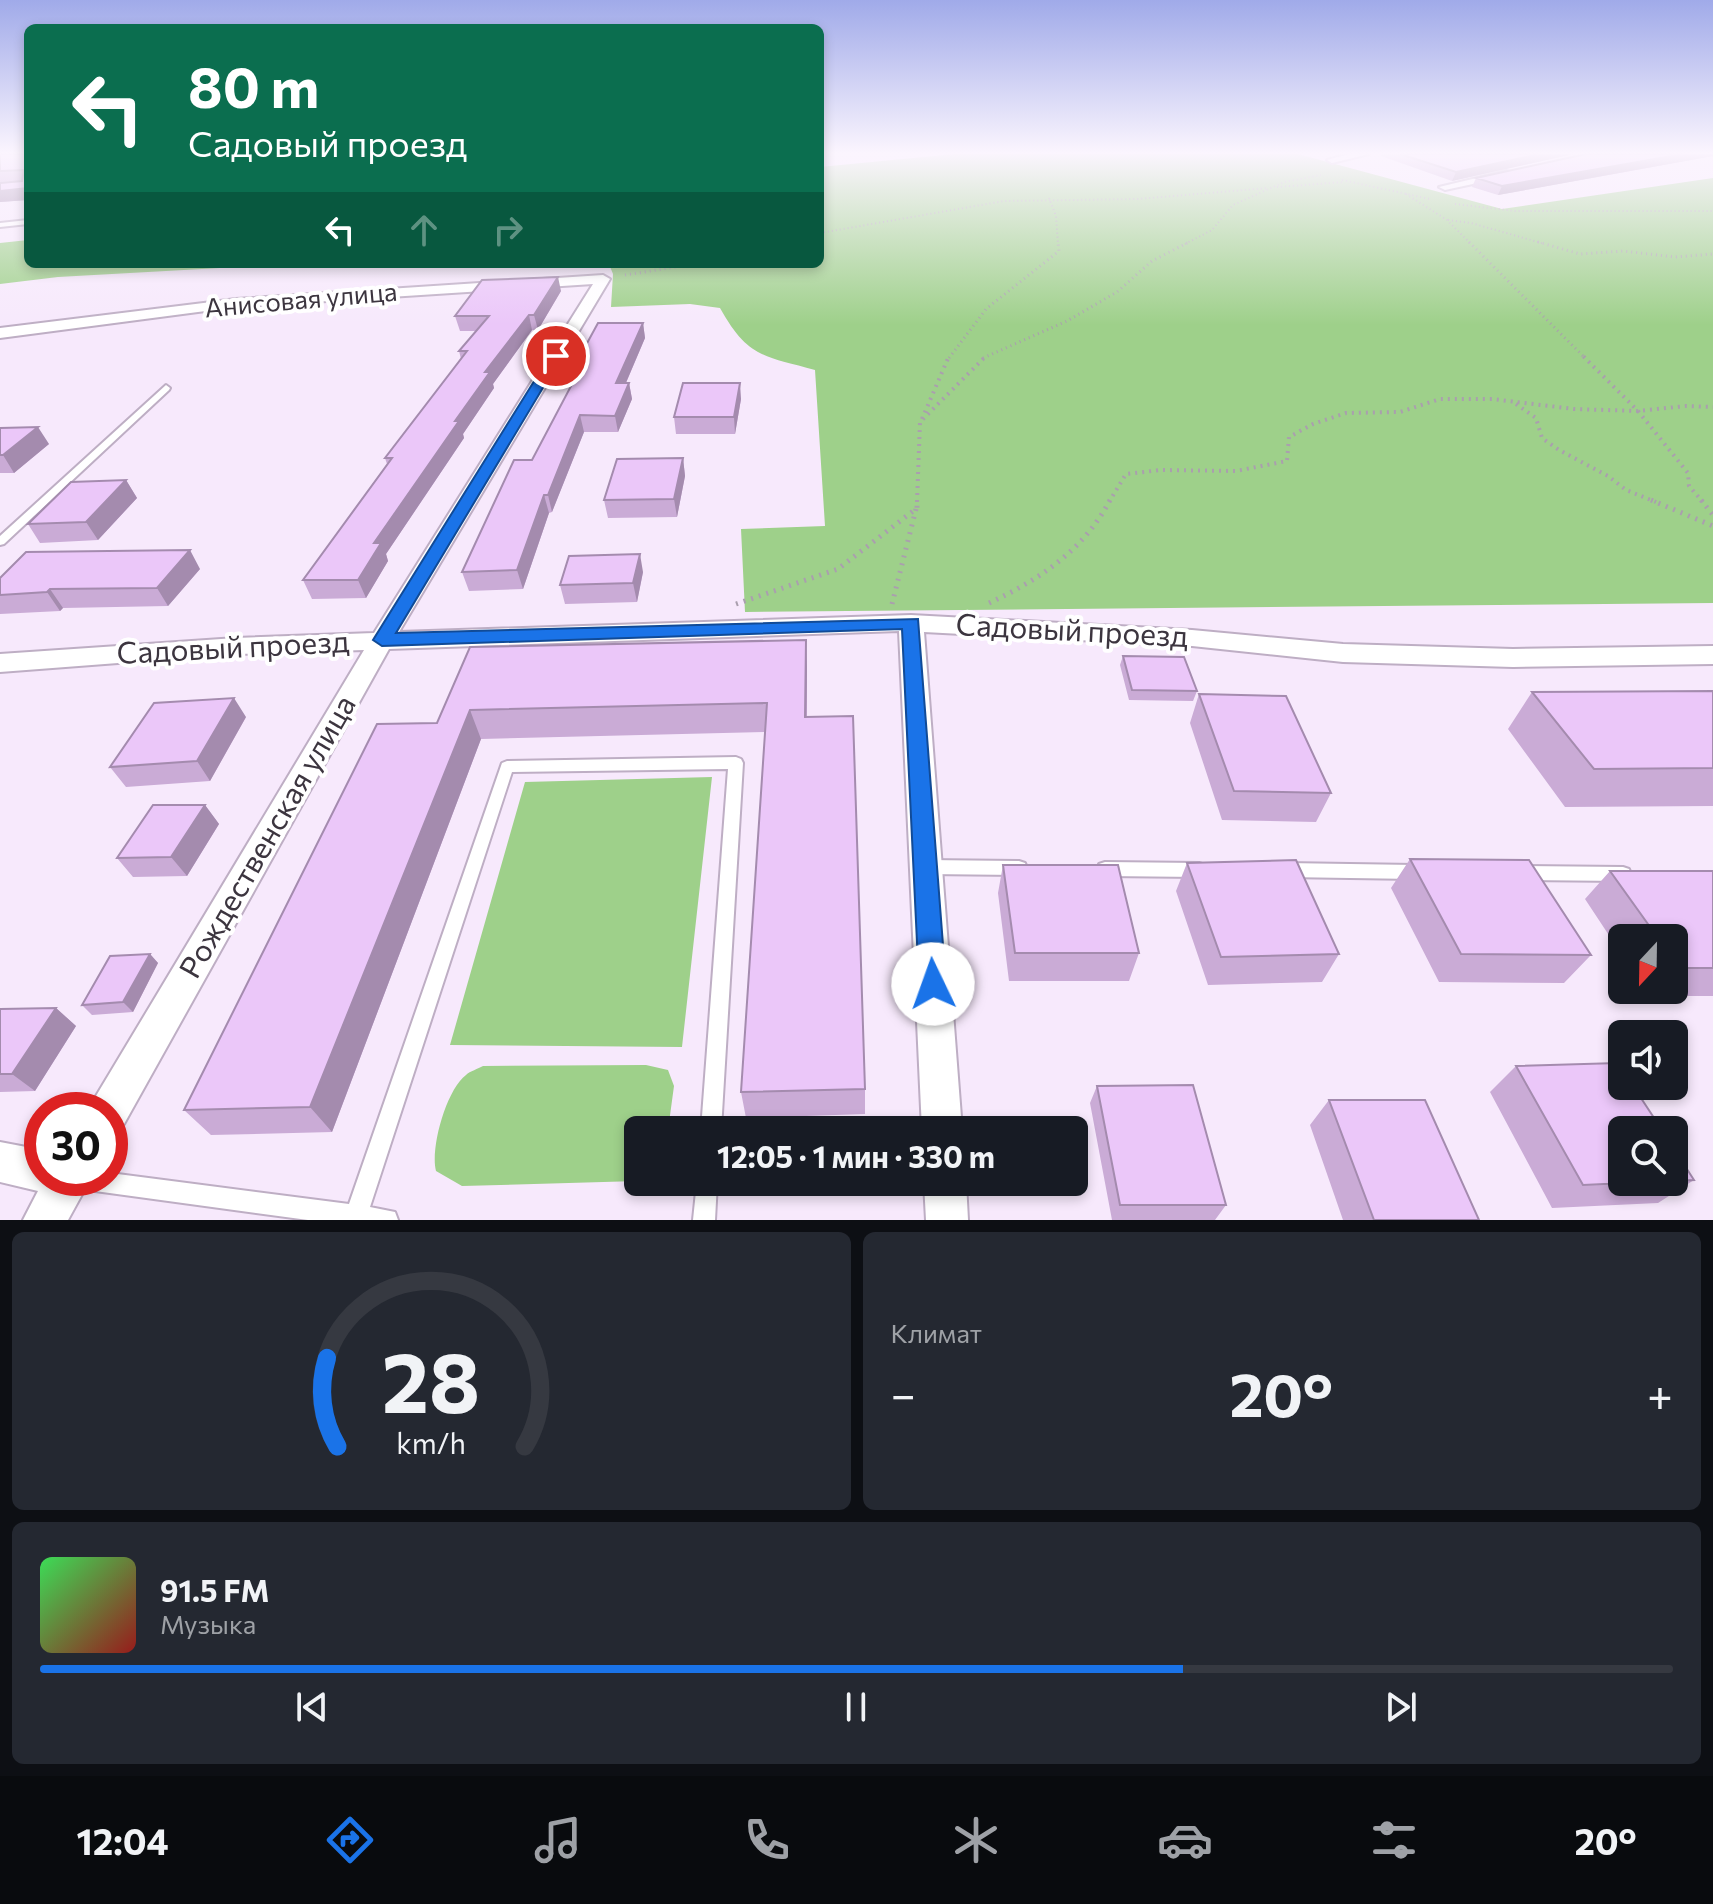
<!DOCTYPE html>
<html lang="ru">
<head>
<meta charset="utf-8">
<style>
  body { margin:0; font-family:Commissioner,sans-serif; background:#242831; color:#f1f3f6; height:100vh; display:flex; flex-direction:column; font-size:30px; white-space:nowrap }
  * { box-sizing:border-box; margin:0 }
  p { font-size:26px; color:#9ea1a6 }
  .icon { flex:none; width:44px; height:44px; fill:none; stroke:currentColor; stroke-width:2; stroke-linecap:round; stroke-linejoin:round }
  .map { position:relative; height:1220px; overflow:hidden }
  .panel { display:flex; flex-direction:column; gap:12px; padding:12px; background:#0d0f14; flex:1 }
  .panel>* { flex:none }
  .guide { position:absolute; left:24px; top:24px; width:800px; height:244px; border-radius:12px; box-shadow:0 4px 12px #0003; background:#0b6e4f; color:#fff; overflow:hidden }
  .needle { width:52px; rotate:202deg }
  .tools { position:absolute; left:1608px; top:924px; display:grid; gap:16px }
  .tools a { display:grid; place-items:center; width:80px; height:80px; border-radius:12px; background:#171b24; box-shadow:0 4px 12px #0003; font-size:40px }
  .speed { position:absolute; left:24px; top:1092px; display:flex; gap:16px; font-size:40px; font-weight:700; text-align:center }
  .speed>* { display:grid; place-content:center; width:104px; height:104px; border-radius:50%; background:#171b24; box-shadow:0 4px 12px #0003; line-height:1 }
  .speed .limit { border:12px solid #d22; background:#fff; color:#111 }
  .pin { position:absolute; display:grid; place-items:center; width:68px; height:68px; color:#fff; margin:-34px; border:4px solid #fff; border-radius:50%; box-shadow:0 2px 8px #0007 }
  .me { position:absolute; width:88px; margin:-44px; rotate:357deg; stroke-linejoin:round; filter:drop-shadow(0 0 6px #0008) }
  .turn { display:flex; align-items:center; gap:28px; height:168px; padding:0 32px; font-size:36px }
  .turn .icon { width:104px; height:104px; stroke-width:2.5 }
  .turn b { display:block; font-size:56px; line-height:68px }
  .lanes { display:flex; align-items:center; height:76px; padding:0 32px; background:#0003; justify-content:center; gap:40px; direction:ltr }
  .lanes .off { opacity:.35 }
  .big { font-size:60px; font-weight:700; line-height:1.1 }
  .panel .card { flex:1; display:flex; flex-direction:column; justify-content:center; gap:12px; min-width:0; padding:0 28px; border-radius:12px; background:#242831 }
  .panel .dial { align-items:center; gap:0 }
  .dial svg { height:208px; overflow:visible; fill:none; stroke:#363941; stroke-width:7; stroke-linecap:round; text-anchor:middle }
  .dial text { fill:#f1f3f6; stroke:none }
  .song { display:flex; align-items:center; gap:24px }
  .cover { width:96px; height:96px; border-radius:12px; background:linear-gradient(135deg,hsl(130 70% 55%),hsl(0 70% 35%)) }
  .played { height:8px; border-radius:4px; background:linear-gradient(90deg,#1a73e8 70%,#363941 70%) }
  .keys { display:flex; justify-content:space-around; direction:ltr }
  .heat { display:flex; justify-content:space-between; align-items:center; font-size:44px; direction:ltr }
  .panel .tiles { flex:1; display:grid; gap:12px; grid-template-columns:1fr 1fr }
  .card:last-child { grid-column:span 2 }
  .trip { position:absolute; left:624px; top:1116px; width:464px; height:80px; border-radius:12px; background:#171b24; box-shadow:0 4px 12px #0003; font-weight:700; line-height:80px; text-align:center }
  .dock { display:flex; height:128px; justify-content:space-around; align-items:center; background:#090b0e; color:#9ea1a6 }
  .dock .icon { width:56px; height:56px }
  .dock .current { color:#1a73e8 }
  .dock b { font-size:36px; color:#f1f3f6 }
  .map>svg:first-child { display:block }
</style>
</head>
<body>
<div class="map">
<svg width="1713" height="1220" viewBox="0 0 1713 1220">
  <rect width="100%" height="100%" fill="#f7e9fc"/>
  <path fill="#9ed08a" d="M 954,154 L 1298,154 L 1502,209 L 1713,178 L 1713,603 L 745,612 L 741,529 L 825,526 L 815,370 C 764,356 748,358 720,308 L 690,304 L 611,307 L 613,274 L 609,264 L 820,264 L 820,167 Z
    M 28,240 L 28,264 L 292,264 L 58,277 L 0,284 L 0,243 Z
    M 712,777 L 682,1047 L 450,1045 L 525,782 Z
    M 646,1065 L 668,1070 L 674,1086 L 668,1130 L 638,1130 L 638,1181 L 462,1186 L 436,1171 C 430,1149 446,1090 466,1075 C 470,1071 478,1069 483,1066 Z"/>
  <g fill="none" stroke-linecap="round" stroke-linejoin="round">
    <defs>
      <path id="lane" d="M 28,220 L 28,224 L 0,227 L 0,223 Z
        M 166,385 L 170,388 L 169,390 L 4,544 L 0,545 L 0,536 Z
        M 736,757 L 741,759 L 743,763 L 721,1130 L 701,1130 L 728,769 L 512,772 L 370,1207 L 395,1212 L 398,1220 L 308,1220 L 73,1188 L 66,1185 L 63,1178 L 110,1178 L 110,1173 L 349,1204 L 502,763 L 507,761 Z
        M 926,860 L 1019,861 L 1025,863 L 1027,868 L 1025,873 L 1019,875 L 926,874 L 920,872 L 918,867 L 920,862 Z
        M 1105,862 L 1199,863 L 1205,865 L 1207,870 L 1205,875 L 1199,877 L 1105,876 L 1099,874 L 1097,869 L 1099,864 Z
        M 1285,863 L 1415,865 L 1421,867 L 1423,872 L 1421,877 L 1415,879 L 1285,877 L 1279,875 L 1277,870 L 1279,865 Z
        M 1521,866 L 1623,867 L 1629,869 L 1631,874 L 1629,879 L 1623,881 L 1521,880 L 1515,878 L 1513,873 L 1515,868 Z
        M 697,1182 L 717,1182 L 715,1220 L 693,1220 Z"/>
      <path id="street" d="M 1349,154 L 1369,154 L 1332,163 L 1327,160 Z
        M 1506,171 L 1510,172 L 1510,176 L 1445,190 L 1439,187 Z
        M 603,275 L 610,279 L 399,632 L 911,615 L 1192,630 L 1343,644 L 1513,649 L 1713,646 L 1713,664 L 1513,667 L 1343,662 L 1192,646 L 924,632 L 962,1130 L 922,1130 L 899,631 L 389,649 L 124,1124 L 110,1130 L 110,1110 L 90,1110 L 96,1096 L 364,650 L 236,654 L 0,672 L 0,654 L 236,638 L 374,633 L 593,284 L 236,307 L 0,338 L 0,328 L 236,299 Z
        M 0,1142 L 42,1150 L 42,1178 L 91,1178 L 68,1220 L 23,1220 L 38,1191 L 0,1182 Z
        M 924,1182 L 966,1182 L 968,1220 L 926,1220 Z"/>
    </defs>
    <use href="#lane" stroke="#beaec4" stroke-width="4"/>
    <use href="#street" stroke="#beaec4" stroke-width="4"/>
    <path stroke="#aa9fae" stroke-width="2" stroke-dasharray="1 3" stroke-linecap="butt" d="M 1342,180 L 1430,199
      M 1277,187 L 1344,182
      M 1406,194 L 1447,220 L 1471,244
      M 1049,198 L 1056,216 L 1058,244
      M 1455,204 L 1515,211 L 1713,211
      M 1448,220 L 1471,223 L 1545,244
      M 820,233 L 1004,201 L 1137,199 L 1268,188
      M 1185,244 L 1212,230 L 1233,205 L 1284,182 L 1321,175"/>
    <path stroke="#aa9fae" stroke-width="3" stroke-dasharray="1 4" stroke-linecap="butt" d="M 1469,242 L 1585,358
      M 1538,242 L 1580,254 L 1623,251 L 1675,257 L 1713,254
      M 625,275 L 695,264
      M 949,358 L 986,309 L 1059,251 L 1058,242
      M 983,358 L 1067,321 L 1117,292 L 1152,261 L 1189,242"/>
    <path stroke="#aa9fae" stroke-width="4" stroke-dasharray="2 5" stroke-linecap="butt" d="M 1516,404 L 1536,418 L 1542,438 L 1559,450 L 1608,476 L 1626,490 L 1656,502
      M 922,419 L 949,356
      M 917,502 L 920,422 L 986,356
      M 1109,502 L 1126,474 L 1161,470 L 1236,471 L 1287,461 L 1289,437 L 1313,424 L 1346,413 L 1400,412 L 1440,399 L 1492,399 L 1574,409 L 1638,411 L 1583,356
      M 1703,502 L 1689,486 L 1688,473 L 1638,411 L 1686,406 L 1713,407"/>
    <path stroke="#aa9fae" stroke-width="5" stroke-dasharray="2 6" stroke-linecap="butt" d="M 1651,500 L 1713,526
      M 1701,500 L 1713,515
      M 989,603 C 1039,580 1084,550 1110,500
      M 736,604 L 838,569 L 917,508 L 917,500
      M 892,604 L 916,509"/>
    <use href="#lane" fill="#fff" fill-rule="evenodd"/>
    <use href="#street" fill="#fff" fill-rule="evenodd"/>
  </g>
  <path fill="#caabd6" d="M 0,154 L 28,154 L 28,200 L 0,202 L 0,183 L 22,181 L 0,182 Z
    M 1382,154 L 1573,154 L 1452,181 L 1381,156 Z
    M 1713,154 L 1713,156 L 1498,195 L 1472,187 L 1476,178 Z
    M 561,291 L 538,330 L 532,330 L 493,384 L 494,388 L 463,434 L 464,438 L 386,554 L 388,561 L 366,598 L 312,599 L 303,580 L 387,464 L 385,458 L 461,359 L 459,351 L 476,331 L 460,331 L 455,316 Z
    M 643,323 L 645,338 L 626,383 L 629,383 L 632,399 L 618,432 L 584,432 L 552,512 L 549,513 L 523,589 L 469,591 L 462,572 L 532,460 L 575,378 L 573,369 Z
    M 741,399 L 735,434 L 676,434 L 674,417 Z
    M 0,428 L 49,444 L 14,473 L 0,473 Z
    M 683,458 L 685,476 L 677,517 L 608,518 L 604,500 Z
    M 126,480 L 137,498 L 98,540 L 40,543 L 28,524 Z
    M 200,569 L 168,606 L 63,608 L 60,611 L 0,614 L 0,578 Z
    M 643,572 L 637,602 L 565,604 L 560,585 Z
    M 806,640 L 807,668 L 807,717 L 865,1089 L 865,1114 L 746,1118 L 741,1092 L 765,732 L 481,739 L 332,1132 L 211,1135 L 184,1110 L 437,723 L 470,647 Z
    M 1123,656 L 1197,691 L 1193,701 L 1129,700 L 1120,665 Z
    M 1713,691 L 1713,806 L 1565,807 L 1508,729 L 1532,692 Z
    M 1199,694 L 1331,793 L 1316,822 L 1222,820 L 1190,723 Z
    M 246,717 L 210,781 L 126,787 L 110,767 Z
    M 205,805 L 219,824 L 187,876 L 133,877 L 117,858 Z
    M 1410,859 L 1591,955 L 1564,983 L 1439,982 L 1391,888 Z
    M 1187,863 L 1339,954 L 1322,982 L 1208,985 L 1176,891 Z
    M 1003,865 L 1139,953 L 1129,981 L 1009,981 L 998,893 Z
    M 1610,871 L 1713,871 L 1713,996 L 1650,996 L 1646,990 L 1674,990 L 1674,938 L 1622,938 L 1622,955 L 1585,899 Z
    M 150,954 L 158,963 L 133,1012 L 92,1015 L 82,1005 Z
    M 56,1008 L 76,1026 L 35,1091 L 0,1092 L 0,1009 Z
    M 1516,1066 L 1622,1182 L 1674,1182 L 1674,1149 L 1694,1180 L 1658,1203 L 1552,1208 L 1490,1092 Z
    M 1097,1086 L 1226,1205 L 1215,1220 L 1112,1220 L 1090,1103 Z
    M 1329,1100 L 1479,1220 L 1343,1220 L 1310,1125 Z"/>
  <path fill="#a48bae" d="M 1540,154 L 1573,154 L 1452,181 L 1456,172 Z
    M 1683,154 L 1713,154 L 1713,156 L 1498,195 L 1502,186 Z
    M 28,188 L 28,200 L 0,202 L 0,191 Z
    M 558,277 L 561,291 L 538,330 L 534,315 Z
    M 529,315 L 532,330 L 493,384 L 494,388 L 463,434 L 464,438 L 386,554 L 388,561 L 366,598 L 358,580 L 374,543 L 455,421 L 485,372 Z
    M 643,323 L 645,338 L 619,399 L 616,383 Z
    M 629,383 L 632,399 L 618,432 L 615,416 Z
    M 740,383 L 741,399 L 735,434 L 734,417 Z
    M 580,415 L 584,432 L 552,512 L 548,495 Z
    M 38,427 L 49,444 L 14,473 L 3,455 Z
    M 683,458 L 685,476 L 677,517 L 674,499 Z
    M 126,480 L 137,498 L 98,540 L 86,522 Z
    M 544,495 L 549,513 L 523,589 L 517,570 Z
    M 190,550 L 200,569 L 168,606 L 157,588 Z
    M 640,554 L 643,572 L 637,602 L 633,583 Z
    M 50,589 L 63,608 L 60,611 L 47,592 Z
    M 806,640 L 807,668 L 806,746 L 805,717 Z
    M 234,698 L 246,717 L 210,781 L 197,761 Z
    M 470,710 L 481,739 L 332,1132 L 310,1107 Z
    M 205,805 L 219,824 L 187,876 L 171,857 Z
    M 150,954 L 158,963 L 133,1012 L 123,1002 Z
    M 56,1008 L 76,1026 L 35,1091 L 12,1074 Z"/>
  <path fill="#ebc7f9" stroke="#a48bae" stroke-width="2" d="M 0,154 L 28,154 L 28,188 L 0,191 L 0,183 L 22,181 L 24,170 L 0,171 Z
    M 1400,154 L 1540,154 L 1456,172 Z
    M 1586,154 L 1683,154 L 1502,186 L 1476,178 Z
    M 558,277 L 534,315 L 529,315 L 485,372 L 490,372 L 455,421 L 459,421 L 374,543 L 381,543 L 358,580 L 303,580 L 392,458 L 385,458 L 467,351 L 459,351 L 489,316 L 455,316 L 482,280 Z
    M 598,323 L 643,323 L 616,383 L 629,383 L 615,416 L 580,415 L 548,495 L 544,495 L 517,570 L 462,572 L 514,460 L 532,460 L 580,369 L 573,369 Z
    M 683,383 L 740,383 L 734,417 L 674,417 Z
    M 38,427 L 3,455 L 0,455 L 0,428 Z
    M 683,458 L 674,499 L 604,500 L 617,459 Z
    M 126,480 L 86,522 L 28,524 L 71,482 Z
    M 190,550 L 157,588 L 50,589 L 47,592 L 0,595 L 0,578 L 26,552 Z
    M 640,554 L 633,583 L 560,585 L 569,556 Z
    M 806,640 L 805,717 L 853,716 L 865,1089 L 741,1092 L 767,703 L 470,710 L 310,1107 L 184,1110 L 377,724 L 437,723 L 470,647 Z
    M 1123,656 L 1184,657 L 1197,691 L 1132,690 Z
    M 1713,691 L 1713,768 L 1594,769 L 1532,692 Z
    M 1199,694 L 1286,696 L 1331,793 L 1234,791 Z
    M 234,698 L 197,761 L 110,767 L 154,703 Z
    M 153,805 L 205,805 L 171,857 L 117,858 Z
    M 1410,859 L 1529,860 L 1591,955 L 1461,954 Z
    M 1296,860 L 1339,954 L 1221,957 L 1187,863 Z
    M 1003,865 L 1118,865 L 1139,953 L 1015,953 Z
    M 1610,871 L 1713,871 L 1713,968 L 1680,968 L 1674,960 L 1674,938 L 1658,938 Z
    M 150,954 L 123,1002 L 82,1005 L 110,956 Z
    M 56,1008 L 12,1074 L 0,1074 L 0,1009 Z
    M 1618,1063 L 1622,1069 L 1622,1086 L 1633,1086 L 1662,1130 L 1622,1130 L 1622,1182 L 1646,1182 L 1583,1185 L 1516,1066 Z
    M 1193,1085 L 1226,1205 L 1120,1205 L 1097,1086 Z
    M 1329,1100 L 1425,1100 L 1479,1220 L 1374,1220 Z
    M 1674,1149 L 1694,1180 L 1674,1181 Z"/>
  <linearGradient id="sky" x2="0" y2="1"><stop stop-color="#a0aae9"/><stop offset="0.47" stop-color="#fbf5fe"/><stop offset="1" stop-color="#fbf5fe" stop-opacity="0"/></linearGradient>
  <rect width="1713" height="325" fill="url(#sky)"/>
  <path fill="#1a73e8" stroke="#114b97" stroke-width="2" d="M 551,354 L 562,356 L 396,633 L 918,619 L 946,984 L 942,993 L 933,997 L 923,993 L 919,984 L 902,629 L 382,646 L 373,640 Z"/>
  <g text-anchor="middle" stroke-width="8" stroke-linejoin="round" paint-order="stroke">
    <g font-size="26" fill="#3c353f" stroke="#fff">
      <text transform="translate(301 300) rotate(-5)" y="9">Анисовая улица</text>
    </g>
    <g font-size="30" fill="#3c353f" stroke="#fff">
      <text transform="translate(1072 631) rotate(3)" y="10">Садовый проезд</text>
      <text transform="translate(233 648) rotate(-3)" y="10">Садовый проезд</text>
      <text transform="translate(268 837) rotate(-60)" y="10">Рождественская улица</text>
    </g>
  </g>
</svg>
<div class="tools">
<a><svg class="needle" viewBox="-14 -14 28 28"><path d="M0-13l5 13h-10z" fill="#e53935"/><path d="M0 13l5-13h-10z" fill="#9ea1a6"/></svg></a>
<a><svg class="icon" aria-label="sound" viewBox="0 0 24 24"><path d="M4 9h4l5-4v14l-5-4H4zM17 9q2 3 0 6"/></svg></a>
<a><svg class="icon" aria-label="search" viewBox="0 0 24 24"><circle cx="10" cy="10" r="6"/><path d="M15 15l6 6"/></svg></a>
</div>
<div class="speed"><div class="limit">30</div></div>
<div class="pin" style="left:556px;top:356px;background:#d93025"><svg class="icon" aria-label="arrive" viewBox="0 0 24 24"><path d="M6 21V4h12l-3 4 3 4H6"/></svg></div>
<svg class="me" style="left:933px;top:984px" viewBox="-20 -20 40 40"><circle r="19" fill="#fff"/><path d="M0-13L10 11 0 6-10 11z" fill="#1a73e8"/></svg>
<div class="trip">12:05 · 1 мин · 330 m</div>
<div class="guide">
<div class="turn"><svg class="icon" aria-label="left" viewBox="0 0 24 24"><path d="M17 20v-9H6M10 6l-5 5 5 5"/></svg><div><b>80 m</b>Садовый проезд</div></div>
<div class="lanes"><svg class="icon" aria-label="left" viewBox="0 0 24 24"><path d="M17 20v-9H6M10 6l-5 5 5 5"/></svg><svg class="icon off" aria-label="ahead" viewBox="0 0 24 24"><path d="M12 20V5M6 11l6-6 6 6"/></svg><svg class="icon off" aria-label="right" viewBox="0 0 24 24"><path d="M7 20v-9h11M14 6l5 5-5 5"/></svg></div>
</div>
</div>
<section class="panel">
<div class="tiles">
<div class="card dial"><svg viewBox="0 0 100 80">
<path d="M14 69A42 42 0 1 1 86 69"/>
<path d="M14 69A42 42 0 0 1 10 35" stroke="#1a73e8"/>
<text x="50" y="56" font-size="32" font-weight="700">28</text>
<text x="50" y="72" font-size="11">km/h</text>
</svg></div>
<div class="card"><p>Климат</p>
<div class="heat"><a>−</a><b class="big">20°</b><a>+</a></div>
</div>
<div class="card">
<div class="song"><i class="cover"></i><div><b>91.5 FM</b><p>Музыка</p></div></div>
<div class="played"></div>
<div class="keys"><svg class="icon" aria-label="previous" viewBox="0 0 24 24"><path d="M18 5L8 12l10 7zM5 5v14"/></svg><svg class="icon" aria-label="pause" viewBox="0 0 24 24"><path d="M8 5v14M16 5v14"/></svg><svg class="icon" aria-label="next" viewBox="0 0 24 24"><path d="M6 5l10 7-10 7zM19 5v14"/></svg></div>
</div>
</div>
</section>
<nav class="dock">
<b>12:04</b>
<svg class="icon current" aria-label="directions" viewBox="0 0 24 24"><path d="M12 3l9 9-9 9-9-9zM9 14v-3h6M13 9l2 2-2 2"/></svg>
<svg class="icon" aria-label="music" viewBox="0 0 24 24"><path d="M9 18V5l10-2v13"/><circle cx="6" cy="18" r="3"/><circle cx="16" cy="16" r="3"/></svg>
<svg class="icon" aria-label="phone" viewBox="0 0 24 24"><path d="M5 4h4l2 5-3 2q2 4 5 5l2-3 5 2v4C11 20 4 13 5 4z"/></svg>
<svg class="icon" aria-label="climate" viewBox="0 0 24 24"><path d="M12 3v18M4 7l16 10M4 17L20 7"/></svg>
<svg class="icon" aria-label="car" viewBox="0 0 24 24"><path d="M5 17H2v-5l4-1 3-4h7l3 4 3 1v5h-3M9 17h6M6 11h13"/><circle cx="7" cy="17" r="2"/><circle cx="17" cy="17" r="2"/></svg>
<svg class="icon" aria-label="filters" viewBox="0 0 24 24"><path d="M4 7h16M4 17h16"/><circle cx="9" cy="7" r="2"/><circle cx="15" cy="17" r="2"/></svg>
<b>20°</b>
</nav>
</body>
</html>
